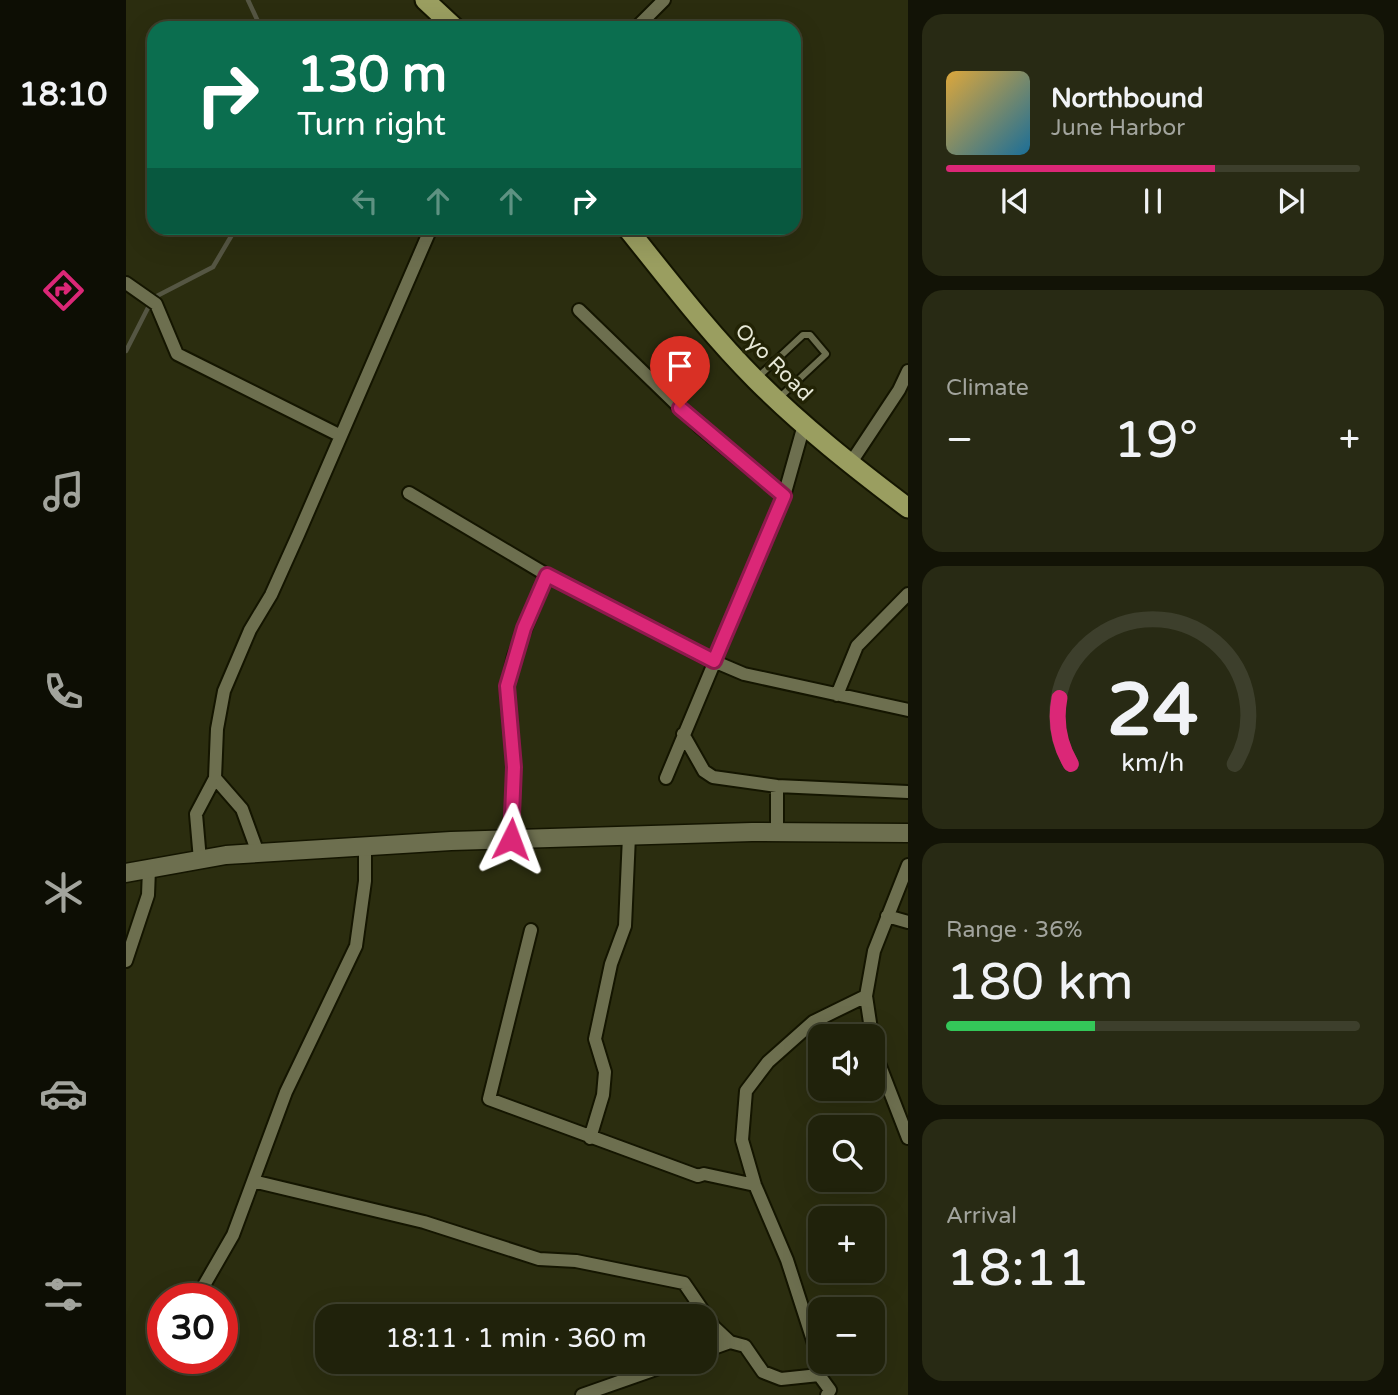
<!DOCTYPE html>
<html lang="en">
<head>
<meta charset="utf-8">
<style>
  body { margin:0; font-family:"Varela Round",sans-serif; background:#282a14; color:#f1f3f6; height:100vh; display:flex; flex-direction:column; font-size:26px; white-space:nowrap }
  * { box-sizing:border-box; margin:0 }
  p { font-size:23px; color:#a2a49d }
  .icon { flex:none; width:38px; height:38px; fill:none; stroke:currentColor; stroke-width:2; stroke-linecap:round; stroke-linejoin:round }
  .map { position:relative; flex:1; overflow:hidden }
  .drawer { display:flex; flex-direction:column; gap:14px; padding:14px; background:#121306; width:490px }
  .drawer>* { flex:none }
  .guide { position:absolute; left:21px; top:21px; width:654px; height:214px; border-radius:21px; box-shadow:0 7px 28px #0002,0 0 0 2px #3d3f2c; background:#0b6e4f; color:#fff; overflow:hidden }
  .fabs { position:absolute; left:682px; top:1024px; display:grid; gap:14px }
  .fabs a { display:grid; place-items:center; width:77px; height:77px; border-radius:14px; background:#20220b; box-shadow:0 7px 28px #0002,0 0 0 2px #3d3f2c; font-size:35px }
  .speed { position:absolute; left:21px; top:1283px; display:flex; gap:14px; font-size:35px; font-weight:700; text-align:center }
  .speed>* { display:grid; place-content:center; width:91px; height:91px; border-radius:50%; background:#20220b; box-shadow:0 7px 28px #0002,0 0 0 2px #3d3f2c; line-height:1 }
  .speed .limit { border:10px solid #d22; background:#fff; color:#111 }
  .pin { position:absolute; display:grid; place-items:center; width:60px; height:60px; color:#fff; margin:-72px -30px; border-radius:50% 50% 50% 0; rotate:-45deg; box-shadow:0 0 7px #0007 }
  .pin .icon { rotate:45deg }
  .me { position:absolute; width:77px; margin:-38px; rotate:3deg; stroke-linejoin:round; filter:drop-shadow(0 0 5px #0008) }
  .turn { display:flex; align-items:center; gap:24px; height:147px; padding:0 35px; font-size:32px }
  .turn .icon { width:91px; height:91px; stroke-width:2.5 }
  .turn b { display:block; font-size:49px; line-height:60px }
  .lanes { display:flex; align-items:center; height:66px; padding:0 35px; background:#0003; justify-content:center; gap:35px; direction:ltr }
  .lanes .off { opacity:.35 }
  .big { font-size:52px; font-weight:600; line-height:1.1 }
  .drawer .widget { flex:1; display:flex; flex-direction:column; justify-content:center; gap:10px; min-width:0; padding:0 24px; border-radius:21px; background:#282a14 }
  .drawer .dial { align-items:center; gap:0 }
  .dial svg { height:182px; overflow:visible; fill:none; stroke:#3d3f2c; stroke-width:7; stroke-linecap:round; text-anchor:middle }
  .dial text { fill:#f1f3f6; stroke:none }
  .song { display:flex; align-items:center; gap:21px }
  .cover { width:84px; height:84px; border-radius:10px; background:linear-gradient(135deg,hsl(40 70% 55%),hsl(200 70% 35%)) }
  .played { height:7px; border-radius:4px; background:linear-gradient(90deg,#db2777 65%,#3d3f2c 65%) }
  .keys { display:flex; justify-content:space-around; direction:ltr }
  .heat { display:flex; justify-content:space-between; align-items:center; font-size:38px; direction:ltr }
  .charge { height:10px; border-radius:5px; background:linear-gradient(90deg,#34c759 36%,#3d3f2c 0) }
  .trip { position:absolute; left:189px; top:1304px; width:402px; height:70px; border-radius:21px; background:#20220b; box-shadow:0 7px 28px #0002,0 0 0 2px #3d3f2c; font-weight:600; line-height:70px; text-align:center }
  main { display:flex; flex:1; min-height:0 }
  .tabs { display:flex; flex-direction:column; width:126px; justify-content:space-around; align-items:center; background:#0d0e04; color:#a2a49d }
  .tabs .icon { width:49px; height:49px }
  .tabs .current { color:#db2777 }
  .tabs b { font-size:32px; color:#f1f3f6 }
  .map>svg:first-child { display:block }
</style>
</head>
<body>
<main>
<nav class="tabs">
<b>18:10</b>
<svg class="icon current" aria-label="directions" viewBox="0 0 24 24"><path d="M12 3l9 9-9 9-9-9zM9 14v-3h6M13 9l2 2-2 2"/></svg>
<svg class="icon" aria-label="music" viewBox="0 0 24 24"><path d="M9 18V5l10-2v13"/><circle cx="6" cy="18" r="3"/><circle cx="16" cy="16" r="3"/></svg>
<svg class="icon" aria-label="phone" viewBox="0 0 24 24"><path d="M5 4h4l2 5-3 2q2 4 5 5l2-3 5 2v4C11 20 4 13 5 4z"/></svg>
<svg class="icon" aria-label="climate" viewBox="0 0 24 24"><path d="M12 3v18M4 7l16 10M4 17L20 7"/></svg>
<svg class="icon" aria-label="car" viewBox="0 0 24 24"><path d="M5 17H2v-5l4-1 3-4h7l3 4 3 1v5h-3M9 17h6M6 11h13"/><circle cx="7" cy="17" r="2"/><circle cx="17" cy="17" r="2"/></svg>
<svg class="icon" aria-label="filters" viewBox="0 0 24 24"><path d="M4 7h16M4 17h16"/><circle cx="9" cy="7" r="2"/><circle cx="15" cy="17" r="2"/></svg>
</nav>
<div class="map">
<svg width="782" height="1395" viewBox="0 0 782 1395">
  <rect width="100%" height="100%" fill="#2b2d0f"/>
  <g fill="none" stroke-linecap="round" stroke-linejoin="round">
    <path stroke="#555643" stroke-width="4.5" d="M 122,0 L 135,28
      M 0,351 L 27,298 L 87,267 L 110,228"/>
    <defs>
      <path id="service" d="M 648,361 L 670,382
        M 631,378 L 677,335 L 684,335 L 700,354 L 654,397"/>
      <path id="minor" d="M 510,28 L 538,0
        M 0,283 L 30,304 L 51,354 L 213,435
        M 453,310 L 574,427 L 658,496
        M 724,464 L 773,390 L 782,371
        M 283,493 L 421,575 L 388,656 L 381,686 L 388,767 L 385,839
        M 421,575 L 578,657 L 618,674 L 782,710
        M 711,695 L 731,646 L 782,594
        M 557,734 L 578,771 L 587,777 L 651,786 L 782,792
        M 89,778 L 116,809 L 132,853
        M 540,778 L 658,496 L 678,425
        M 651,786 L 651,832
        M 74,860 L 70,814 L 89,778 L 91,729 L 98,691 L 124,630 L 145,595 L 172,535 L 305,228
        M 761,916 L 782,922
        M 405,930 L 363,1099 L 572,1176 L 578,1174 L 629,1185
        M 0,961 L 22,895 L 23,869
        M 746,1036 L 740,996 L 748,951 L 782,865
        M 747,1048 L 782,1138
        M 464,1138 L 477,1095 L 479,1072 L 469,1039 L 485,964 L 499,926 L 503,836
        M 127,1181 L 298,1222 L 413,1259 L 450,1261 L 558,1283 L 588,1327 L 604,1342 L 619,1346 L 637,1372 L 655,1379 L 693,1375 L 704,1390 L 701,1395
        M 73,1294 L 107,1235 L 160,1092 L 230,946 L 239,881 L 239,846
        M 579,1351 L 604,1342
        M 693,1375 L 691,1353 L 661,1260 L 629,1185 L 616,1140 L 620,1091 L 642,1062 L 687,1022 L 740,996
        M 456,1395 L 550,1362"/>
      <path id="secondary" d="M 0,873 L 100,855 L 325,841 L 626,832 L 782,833"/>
      <path id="trunk" d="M 299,0 L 329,28
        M 501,228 C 542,279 583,333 630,380 C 677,427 729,468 782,508"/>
    </defs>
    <use href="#service" stroke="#141500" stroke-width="10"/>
    <use href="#minor" stroke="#141500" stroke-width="16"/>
    <use href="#secondary" stroke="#141500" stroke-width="21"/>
    <use href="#trunk" stroke="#141500" stroke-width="23"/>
    <use href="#service" stroke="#6d6f4f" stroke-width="6"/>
    <use href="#minor" stroke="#6d6f4f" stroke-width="12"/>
    <use href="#secondary" stroke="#6d6f4f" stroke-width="18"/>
    <use href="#trunk" stroke="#9a9e60" stroke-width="19"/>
  </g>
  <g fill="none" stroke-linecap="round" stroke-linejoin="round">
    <defs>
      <path id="route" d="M 385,839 L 388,767 L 381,686 L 398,628 L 421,575 L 588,661 L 658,496 L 554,408"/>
    </defs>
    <use href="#route" stroke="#8e194d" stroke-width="18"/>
    <use href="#route" stroke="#db2777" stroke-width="12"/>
  </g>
  <g text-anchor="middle" stroke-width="7" stroke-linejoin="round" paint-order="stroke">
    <g font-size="21" fill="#e7e8d7" stroke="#222305">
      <text transform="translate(648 362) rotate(45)" y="7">Oyo Road</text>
    </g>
  </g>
</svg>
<div class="fabs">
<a><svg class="icon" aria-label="sound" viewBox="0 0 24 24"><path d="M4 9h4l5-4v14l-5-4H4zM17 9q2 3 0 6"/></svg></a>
<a><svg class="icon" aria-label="search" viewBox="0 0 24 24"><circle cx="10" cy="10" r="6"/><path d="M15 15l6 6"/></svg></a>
<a>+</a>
<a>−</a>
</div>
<div class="speed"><div class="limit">30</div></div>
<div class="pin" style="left:554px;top:408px;background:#d93025"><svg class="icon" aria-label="arrive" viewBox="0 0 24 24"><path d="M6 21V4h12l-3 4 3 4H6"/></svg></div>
<svg class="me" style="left:385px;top:839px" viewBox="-20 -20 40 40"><path d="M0-17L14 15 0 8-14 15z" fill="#db2777" stroke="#fff" stroke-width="4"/></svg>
<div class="trip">18:11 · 1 min · 360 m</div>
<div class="guide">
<div class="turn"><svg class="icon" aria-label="right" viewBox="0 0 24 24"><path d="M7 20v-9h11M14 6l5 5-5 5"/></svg><div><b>130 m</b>Turn right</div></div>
<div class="lanes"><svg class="icon off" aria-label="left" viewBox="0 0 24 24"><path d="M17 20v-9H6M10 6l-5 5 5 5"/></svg><svg class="icon off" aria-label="ahead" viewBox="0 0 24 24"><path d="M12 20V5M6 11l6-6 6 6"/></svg><svg class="icon off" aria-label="ahead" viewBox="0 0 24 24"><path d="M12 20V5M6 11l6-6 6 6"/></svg><svg class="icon" aria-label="right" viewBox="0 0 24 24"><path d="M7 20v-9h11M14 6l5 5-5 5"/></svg></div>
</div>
</div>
<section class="drawer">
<div class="widget">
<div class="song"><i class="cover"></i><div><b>Northbound</b><p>June Harbor</p></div></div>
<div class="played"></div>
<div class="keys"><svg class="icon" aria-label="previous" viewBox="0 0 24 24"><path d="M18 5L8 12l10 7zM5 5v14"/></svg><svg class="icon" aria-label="pause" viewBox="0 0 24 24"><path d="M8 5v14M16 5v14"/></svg><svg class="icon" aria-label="next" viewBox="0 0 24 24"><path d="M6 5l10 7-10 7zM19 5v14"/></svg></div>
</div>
<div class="widget"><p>Climate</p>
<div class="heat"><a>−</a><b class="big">19°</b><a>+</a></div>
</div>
<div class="widget dial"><svg viewBox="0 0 100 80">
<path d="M14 69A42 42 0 1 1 86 69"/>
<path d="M14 69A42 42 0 0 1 9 40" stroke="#db2777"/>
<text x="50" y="56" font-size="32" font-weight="700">24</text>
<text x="50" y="72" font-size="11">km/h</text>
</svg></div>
<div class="widget"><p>Range · 36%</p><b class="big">180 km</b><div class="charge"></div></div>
<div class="widget"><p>Arrival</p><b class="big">18:11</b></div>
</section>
</main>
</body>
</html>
